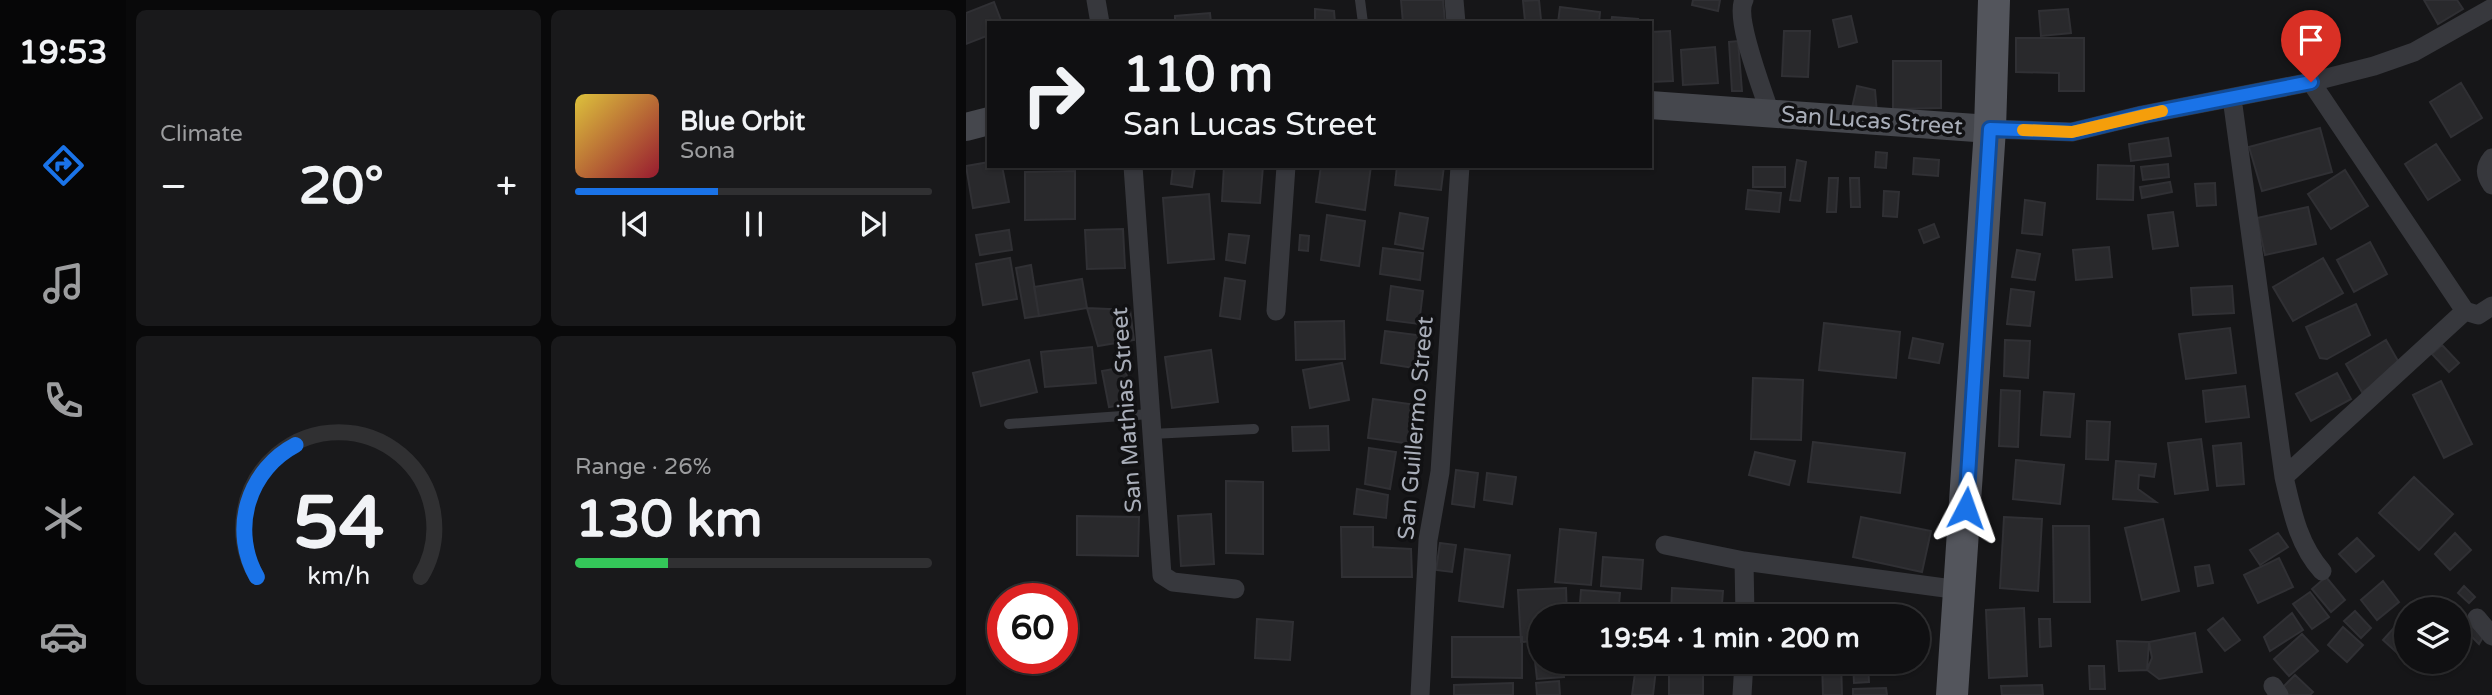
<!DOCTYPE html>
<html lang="en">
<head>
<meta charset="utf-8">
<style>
  body { margin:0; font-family:"Varela Round",sans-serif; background:#19191b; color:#f1f3f6; height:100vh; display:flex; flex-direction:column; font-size:26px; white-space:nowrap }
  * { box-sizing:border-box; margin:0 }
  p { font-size:23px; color:#9c9d9f }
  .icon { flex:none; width:38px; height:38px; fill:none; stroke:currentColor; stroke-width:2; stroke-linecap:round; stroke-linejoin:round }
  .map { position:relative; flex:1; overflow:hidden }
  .drawer { display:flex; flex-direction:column; gap:10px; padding:10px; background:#09090a; width:840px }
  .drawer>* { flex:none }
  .top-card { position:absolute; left:21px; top:21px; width:665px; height:147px; border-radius:0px; box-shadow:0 2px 5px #0004,0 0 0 2px #303032; background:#101012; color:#f1f3f6; overflow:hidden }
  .tools { position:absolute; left:1428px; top:597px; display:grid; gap:14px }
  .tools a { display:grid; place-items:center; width:77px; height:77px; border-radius:50%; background:#101012; box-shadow:0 2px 5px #0004,0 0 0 2px #303032; font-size:35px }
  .speed { position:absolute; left:21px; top:583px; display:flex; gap:14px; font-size:35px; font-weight:700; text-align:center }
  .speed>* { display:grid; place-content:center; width:91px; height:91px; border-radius:50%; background:#101012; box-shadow:0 2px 5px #0004,0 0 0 2px #303032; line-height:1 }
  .speed .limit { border:10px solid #d22; background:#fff; color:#111 }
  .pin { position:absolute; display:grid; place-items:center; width:60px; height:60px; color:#fff; margin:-72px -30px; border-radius:50% 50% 50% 0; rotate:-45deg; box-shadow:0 0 7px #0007 }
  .pin .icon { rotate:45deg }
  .me { position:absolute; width:77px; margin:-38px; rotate:4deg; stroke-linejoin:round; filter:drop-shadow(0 0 5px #0008) }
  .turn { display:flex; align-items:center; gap:24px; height:147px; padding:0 21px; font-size:32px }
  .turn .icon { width:91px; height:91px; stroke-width:2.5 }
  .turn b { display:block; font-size:49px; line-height:60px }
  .big { font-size:52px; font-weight:800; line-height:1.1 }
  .drawer .card { flex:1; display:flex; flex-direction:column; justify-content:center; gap:10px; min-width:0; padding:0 24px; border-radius:10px; background:#19191b }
  .drawer .dial { align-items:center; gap:0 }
  .dial svg { height:182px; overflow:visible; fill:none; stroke:#303032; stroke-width:7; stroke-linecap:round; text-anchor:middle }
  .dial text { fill:#f1f3f6; stroke:none }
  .song { display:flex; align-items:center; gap:21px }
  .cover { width:84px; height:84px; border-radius:10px; background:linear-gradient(135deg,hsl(50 70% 55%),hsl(350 70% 35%)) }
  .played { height:7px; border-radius:4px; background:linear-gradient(90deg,#1a73e8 40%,#303032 40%) }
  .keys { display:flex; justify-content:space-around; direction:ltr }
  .heat { display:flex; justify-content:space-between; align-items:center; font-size:38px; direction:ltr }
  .charge { height:10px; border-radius:5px; background:linear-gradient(90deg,#34c759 26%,#303032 0) }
  .drawer .tiles { flex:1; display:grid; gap:10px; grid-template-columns:repeat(2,1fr) }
  .trip { position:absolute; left:562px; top:604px; width:402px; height:70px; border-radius:35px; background:#101012; box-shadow:0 2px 5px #0004,0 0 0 2px #303032; font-weight:800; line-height:70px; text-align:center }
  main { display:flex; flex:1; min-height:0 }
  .dock { display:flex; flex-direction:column; width:126px; justify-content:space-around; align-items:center; background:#060607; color:#9c9d9f }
  .dock .icon { width:49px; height:49px }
  .dock .active { color:#1a73e8 }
  .dock b { font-size:32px; color:#f1f3f6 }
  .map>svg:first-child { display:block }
</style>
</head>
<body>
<main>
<nav class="dock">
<b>19:53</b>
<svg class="icon active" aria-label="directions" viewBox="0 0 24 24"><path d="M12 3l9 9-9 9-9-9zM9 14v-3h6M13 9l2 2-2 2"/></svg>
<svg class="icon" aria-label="music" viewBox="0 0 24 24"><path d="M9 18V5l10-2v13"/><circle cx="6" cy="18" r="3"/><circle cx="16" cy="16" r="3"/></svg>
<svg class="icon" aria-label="phone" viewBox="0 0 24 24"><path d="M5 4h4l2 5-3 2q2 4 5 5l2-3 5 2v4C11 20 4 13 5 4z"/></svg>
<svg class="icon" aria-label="climate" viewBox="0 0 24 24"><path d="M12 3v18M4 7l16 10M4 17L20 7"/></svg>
<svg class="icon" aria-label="car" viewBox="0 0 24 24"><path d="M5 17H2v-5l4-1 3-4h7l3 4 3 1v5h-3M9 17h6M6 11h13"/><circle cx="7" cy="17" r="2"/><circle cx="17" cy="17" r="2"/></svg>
</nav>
<section class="drawer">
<div class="tiles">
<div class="card"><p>Climate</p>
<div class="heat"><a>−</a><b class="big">20°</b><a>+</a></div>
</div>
<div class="card">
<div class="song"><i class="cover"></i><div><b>Blue Orbit</b><p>Sona</p></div></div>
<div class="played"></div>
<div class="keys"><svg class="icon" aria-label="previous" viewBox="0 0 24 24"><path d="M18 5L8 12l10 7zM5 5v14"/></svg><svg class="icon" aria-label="pause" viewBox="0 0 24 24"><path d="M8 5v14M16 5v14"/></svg><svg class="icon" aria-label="next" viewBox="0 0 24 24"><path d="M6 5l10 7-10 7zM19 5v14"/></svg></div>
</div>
<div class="card dial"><svg viewBox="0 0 100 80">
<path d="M14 69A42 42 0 1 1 86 69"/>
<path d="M14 69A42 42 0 0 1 31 11" stroke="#1a73e8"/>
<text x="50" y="56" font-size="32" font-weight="700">54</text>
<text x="50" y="72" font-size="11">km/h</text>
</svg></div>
<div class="card"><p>Range · 26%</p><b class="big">130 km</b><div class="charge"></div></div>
</div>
</section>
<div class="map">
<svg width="1526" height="695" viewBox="0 0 1526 695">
  <rect width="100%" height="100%" fill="#161618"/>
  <path fill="#29292c" stroke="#303034" stroke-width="2" d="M 435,0 L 477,0 L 479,22 L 437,23 Z
    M 573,0 L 575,20 L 559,21 L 557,1 Z
    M 727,0 L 754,0 L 752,11 L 726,5 Z
    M 1458,0 L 1491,0 L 1497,9 L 1472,24 Z
    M 28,2 L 36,23 L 23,23 L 23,35 L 0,44 L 0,13 Z
    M 594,7 L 634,12 L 633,23 L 592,23 Z
    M 349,9 L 368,11 L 369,23 L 349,23 Z
    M 1102,9 L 1105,33 L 1075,36 L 1073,11 Z
    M 244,13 L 245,23 L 209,23 L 209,16 Z
    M 885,16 L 891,42 L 873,47 L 867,20 Z
    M 646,17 L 672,19 L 671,23 L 645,23 Z
    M 704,31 L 707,81 L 684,82 L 684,32 Z
    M 818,31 L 844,31 L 842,77 L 816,76 Z
    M 1050,38 L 1118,38 L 1118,91 L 1093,91 L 1093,73 L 1050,72 Z
    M 772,41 L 776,91 L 766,91 L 763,42 Z
    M 749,47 L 752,83 L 717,85 L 715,50 Z
    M 927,61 L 975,61 L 975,108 L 927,109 Z
    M 1495,83 L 1516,118 L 1485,137 L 1464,102 Z
    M 891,86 L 909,90 L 911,113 L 886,108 Z
    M 1354,128 L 1366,172 L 1296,191 L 1283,147 Z
    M 1202,138 L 1205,156 L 1165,161 L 1163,144 Z
    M 1470,144 L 1494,180 L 1462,200 L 1439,164 Z
    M 910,152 L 921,153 L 920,168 L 909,167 Z
    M 948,158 L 973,160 L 972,176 L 947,174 Z
    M 831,160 L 840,162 L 834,201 L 824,200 Z
    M 23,162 L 23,166 L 36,166 L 43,202 L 7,208 L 0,166 Z
    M 1202,164 L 1203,177 L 1177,180 L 1175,167 Z
    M 1132,165 L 1168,166 L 1167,200 L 1131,199 Z
    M 207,166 L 229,168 L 226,187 L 205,184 Z
    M 258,166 L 297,166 L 294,203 L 256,201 Z
    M 355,166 L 405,166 L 399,210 L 350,202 Z
    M 431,166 L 478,166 L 475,190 L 429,185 Z
    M 787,167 L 819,167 L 819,187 L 787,187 Z
    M 1379,170 L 1402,206 L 1365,229 L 1342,194 Z
    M 109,171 L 109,219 L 59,220 L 59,172 Z
    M 863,178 L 872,178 L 870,212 L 861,212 Z
    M 884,178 L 893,178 L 894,207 L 885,207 Z
    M 1204,182 L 1206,192 L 1176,198 L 1174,187 Z
    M 1249,183 L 1250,205 L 1231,206 L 1229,184 Z
    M 782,190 L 815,193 L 813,212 L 780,209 Z
    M 918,191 L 933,192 L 931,217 L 917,216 Z
    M 243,194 L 248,259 L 202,263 L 197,198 Z
    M 1059,200 L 1079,203 L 1076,235 L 1056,233 Z
    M 1342,207 L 1350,244 L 1299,255 L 1291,218 Z
    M 1207,212 L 1212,246 L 1187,249 L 1182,215 Z
    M 434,213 L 462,218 L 457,249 L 429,244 Z
    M 361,215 L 399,221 L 393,266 L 355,260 Z
    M 968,224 L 973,237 L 958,243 L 953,230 Z
    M 157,229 L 159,268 L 121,269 L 119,230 Z
    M 43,230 L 46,250 L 14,255 L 10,235 Z
    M 263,234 L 283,236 L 279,263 L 260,260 Z
    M 334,235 L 343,236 L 342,251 L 333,250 Z
    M 1404,242 L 1421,274 L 1388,292 L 1371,260 Z
    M 1143,247 L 1146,277 L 1110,280 L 1107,250 Z
    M 417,248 L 457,253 L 454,280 L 414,274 Z
    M 1051,250 L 1074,254 L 1069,280 L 1046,277 Z
    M 44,258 L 51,299 L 17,305 L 10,264 Z
    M 1357,258 L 1377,293 L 1327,321 L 1307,287 Z
    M 65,265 L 73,316 L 59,318 L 50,268 Z
    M 259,278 L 279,281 L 274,319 L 254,316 Z
    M 116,279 L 121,308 L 73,316 L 68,287 Z
    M 425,286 L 457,291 L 453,324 L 421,320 Z
    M 1266,286 L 1268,313 L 1227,315 L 1225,288 Z
    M 1045,289 L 1068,292 L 1064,326 L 1041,324 Z
    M 1390,304 L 1404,335 L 1361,359 L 1354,358 L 1340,327 Z
    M 121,308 L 164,310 L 168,340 L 132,346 Z
    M 378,321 L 379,359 L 330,360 L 329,322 Z
    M 858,323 L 934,332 L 930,378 L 853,370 Z
    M 1264,328 L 1270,373 L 1220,379 L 1213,334 Z
    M 419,331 L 459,336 L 455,369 L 415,363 Z
    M 947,338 L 977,344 L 973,363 L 943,358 Z
    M 1039,340 L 1064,341 L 1062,378 L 1038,376 Z
    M 1420,340 L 1436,368 L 1396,392 L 1380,364 Z
    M 1476,345 L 1493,363 L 1483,372 L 1466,354 Z
    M 126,347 L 130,383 L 79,387 L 75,352 Z
    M 245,350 L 252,402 L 206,408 L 199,357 Z
    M 63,360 L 71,392 L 15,406 L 7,373 Z
    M 376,363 L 383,400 L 344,408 L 337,370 Z
    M 159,367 L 166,403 L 143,407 L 136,371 Z
    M 1371,373 L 1385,399 L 1345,421 L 1330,394 Z
    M 787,378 L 837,380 L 835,440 L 785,439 Z
    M 1475,381 L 1506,444 L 1478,458 L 1447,395 Z
    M 1279,386 L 1283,417 L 1240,422 L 1237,391 Z
    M 1035,390 L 1054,391 L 1052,447 L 1033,446 Z
    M 1078,392 L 1108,394 L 1104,437 L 1075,435 Z
    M 407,399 L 451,405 L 446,444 L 402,438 Z
    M 1121,421 L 1144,422 L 1142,460 L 1120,459 Z
    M 362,426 L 363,450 L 327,451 L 326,427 Z
    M 1235,439 L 1242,490 L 1209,494 L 1202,443 Z
    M 847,442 L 939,453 L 934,493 L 842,482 Z
    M 1275,443 L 1278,484 L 1251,486 L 1247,446 Z
    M 403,448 L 430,452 L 424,489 L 399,484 Z
    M 789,452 L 829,461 L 823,485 L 783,475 Z
    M 1050,460 L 1098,465 L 1094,504 L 1047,499 Z
    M 1150,461 L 1190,464 L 1188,477 L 1173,475 L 1172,489 L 1190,502 L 1147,499 Z
    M 490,470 L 512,473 L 508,507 L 486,504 Z
    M 521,473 L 550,477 L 546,504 L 518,500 Z
    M 1448,477 L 1487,514 L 1453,550 L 1413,513 Z
    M 260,481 L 297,482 L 297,554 L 260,553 Z
    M 391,489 L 422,495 L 420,518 L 388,514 Z
    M 245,514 L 248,564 L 215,566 L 212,516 Z
    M 111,516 L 173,517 L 172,556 L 111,555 Z
    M 895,517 L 965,531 L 956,572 L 887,557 Z
    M 1038,517 L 1076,519 L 1072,591 L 1034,588 Z
    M 1197,519 L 1213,591 L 1176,600 L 1159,528 Z
    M 1087,526 L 1123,526 L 1124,602 L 1088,602 Z
    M 375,527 L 407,527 L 407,547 L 445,549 L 446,577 L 376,577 Z
    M 594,529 L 630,533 L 625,585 L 589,582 Z
    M 1312,533 L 1322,547 L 1294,565 L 1284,550 Z
    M 1489,533 L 1505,550 L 1484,570 L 1469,554 Z
    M 1391,538 L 1408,556 L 1390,572 L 1373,554 Z
    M 474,543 L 490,545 L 486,572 L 470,570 Z
    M 499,549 L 544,555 L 537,607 L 493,601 Z
    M 637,557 L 677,560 L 675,589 L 635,586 Z
    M 1313,558 L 1327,587 L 1292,603 L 1278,575 Z
    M 1243,565 L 1247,583 L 1232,586 L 1229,567 Z
    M 1360,577 L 1379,600 L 1365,612 L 1346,589 Z
    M 1417,581 L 1433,602 L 1411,620 L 1395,600 Z
    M 1498,586 L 1509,597 L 1503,603 L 1492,593 Z
    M 600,588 L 601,616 L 574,616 L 574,641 L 555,642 L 552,590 Z
    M 706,588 L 757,591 L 755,616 L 705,616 Z
    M 615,590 L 654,593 L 652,616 L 613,616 Z
    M 1344,592 L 1363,617 L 1346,629 L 1327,604 Z
    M 1058,608 L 1061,676 L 1023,678 L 1020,610 Z
    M 1389,611 L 1405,628 L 1395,638 L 1378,621 Z
    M 1326,613 L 1337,630 L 1304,651 L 1298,637 Z
    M 1257,618 L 1274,640 L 1259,651 L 1242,630 Z
    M 291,619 L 327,622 L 324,660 L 289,658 Z
    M 1073,619 L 1084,619 L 1085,646 L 1074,647 Z
    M 1435,620 L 1440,624 L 1440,657 L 1438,659 L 1417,640 Z
    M 1503,623 L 1517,637 L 1513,644 L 1498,629 Z
    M 1377,627 L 1397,645 L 1381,662 L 1362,645 Z
    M 1229,633 L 1236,672 L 1193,679 L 1181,670 L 1186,658 L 1183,642 Z
    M 1336,634 L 1352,651 L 1323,676 L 1308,659 Z
    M 486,637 L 556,637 L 556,678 L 486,677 Z
    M 1151,641 L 1183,642 L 1181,670 L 1153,671 Z
    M 574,651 L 574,662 L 596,662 L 598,677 L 571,679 L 568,652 Z
    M 701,662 L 751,662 L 751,666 L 701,664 Z
    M 856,662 L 875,662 L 876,695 L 857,695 Z
    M 887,664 L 902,664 L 903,682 L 888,683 Z
    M 670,666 L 690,669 L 687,695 L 666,695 Z
    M 1123,666 L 1138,666 L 1139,689 L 1124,689 Z
    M 703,672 L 737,673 L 737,695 L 703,695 Z
    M 1329,675 L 1347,692 L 1344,695 L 1323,695 L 1316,688 Z
    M 593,681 L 594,695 L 571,695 L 570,683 Z
    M 547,683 L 547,695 L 488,695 L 488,685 Z
    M 1076,685 L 1077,695 L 1036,695 L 1035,686 Z
    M 920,688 L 921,695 L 887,695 L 887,689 Z"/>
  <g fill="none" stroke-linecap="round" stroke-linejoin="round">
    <path stroke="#37383d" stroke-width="10" d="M 394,0 L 397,23
      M 43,424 L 184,414
      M 185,434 L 288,429"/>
    <path stroke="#37383d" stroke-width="19" d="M 130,0 L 134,23
      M 488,0 L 490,23
      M 778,0 C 768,18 797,91 804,113
      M 1345,82 L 1499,311 L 1512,315 L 1526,306
      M 1266,98 L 1318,477 C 1326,511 1332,544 1356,571
      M 1024,129 L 1106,132 L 1176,115 L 1345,82 L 1408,66 L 1448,52 L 1526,8
      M 1526,158 C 1518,168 1519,175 1526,185
      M 167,166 L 196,575 L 207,582 L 269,589
      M 310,311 L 320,166
      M 1318,477 L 1499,311
      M 699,545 L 778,561 L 994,590
      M 778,561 L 779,616
      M 1511,618 L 1526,636
      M 1307,686 L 1313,695
      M 454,695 L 462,540 L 474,472 L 494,166
      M 776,695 L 778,662"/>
    <path stroke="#45474d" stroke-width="28" d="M 684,105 L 1024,129
      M 0,127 L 23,121"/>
    <path stroke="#53555c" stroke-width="32" d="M 986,695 L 1024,129 L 1028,0"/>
  </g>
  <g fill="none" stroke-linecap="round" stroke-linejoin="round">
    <defs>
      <path id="route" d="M 1000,508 L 1024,129 L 1106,132 L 1176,115 L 1345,82"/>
    </defs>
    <use href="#route" stroke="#114b97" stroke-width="18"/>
    <use href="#route" stroke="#1a73e8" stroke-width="12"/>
    <path stroke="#f59e0b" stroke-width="12" d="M 1057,130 L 1106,132 L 1196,111"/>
  </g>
  <g text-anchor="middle" stroke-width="7" stroke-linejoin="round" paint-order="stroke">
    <g font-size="23" fill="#a8adb8" stroke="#111113">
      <text transform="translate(906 120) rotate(4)" y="8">San Lucas Street</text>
      <text transform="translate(160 410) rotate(-94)" y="8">San Mathias Street</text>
      <text transform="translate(449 428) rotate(-85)" y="8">San Guillermo Street</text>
    </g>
  </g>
</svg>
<div class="tools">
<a><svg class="icon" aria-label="layers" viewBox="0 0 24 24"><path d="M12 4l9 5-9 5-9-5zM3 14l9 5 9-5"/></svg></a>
</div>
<div class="speed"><div class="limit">60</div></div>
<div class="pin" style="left:1345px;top:82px;background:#d93025"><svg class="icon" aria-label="arrive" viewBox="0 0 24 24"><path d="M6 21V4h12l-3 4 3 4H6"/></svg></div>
<svg class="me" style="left:1000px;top:508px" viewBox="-20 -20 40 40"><path d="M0-17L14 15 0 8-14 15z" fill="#1a73e8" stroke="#fff" stroke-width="4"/></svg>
<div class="trip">19:54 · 1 min · 200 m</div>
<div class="top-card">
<div class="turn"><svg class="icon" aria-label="right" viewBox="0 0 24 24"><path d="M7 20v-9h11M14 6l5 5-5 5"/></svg><div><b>110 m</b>San Lucas Street</div></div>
</div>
</div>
</main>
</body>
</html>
